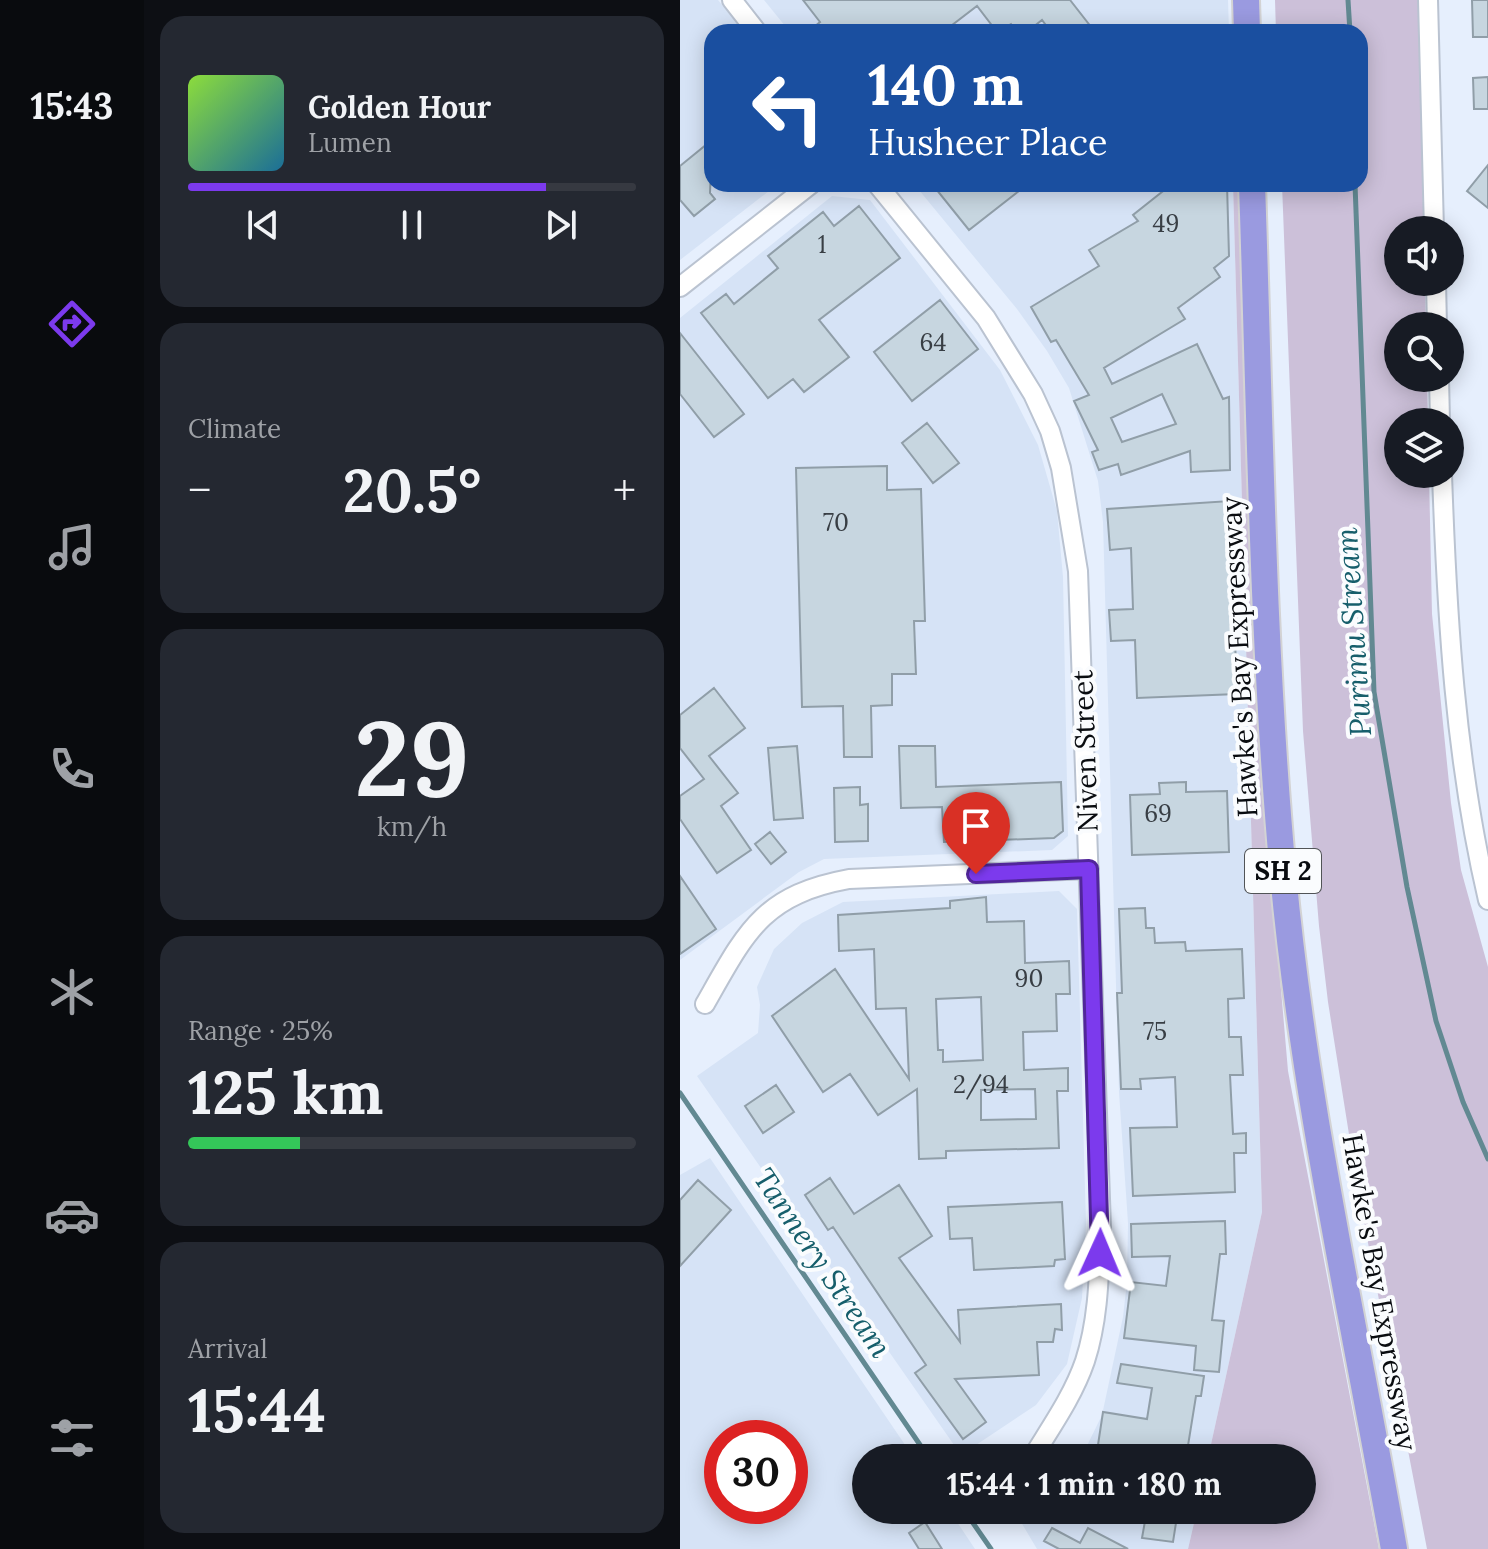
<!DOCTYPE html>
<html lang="en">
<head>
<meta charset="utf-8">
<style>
  body { margin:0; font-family:Lora,serif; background:#242831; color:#f1f3f6; height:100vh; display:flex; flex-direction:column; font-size:30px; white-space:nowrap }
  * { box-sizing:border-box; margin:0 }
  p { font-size:26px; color:#9ea1a6 }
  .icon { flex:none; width:44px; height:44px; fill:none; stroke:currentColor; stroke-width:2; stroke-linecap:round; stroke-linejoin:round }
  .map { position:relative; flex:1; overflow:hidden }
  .details { display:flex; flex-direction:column; gap:16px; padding:16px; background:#0d0f14; width:536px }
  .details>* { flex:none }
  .banner { position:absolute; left:24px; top:24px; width:664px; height:168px; border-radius:24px; box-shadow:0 4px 20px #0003; background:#1a4fa0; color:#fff; overflow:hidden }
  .fabs { position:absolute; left:704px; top:216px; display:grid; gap:16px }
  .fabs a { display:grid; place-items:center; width:80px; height:80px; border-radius:50%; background:#171b24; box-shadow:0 4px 20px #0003; font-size:40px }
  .speed { position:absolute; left:24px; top:1420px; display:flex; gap:16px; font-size:40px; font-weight:700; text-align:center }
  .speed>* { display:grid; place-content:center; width:104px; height:104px; border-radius:50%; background:#171b24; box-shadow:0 4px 20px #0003; line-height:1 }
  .speed .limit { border:12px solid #d22; background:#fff; color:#111 }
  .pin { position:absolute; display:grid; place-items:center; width:68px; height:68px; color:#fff; margin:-82px -34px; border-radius:50% 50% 50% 0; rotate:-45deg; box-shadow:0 0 8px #0007 }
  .pin .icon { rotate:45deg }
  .me { position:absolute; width:88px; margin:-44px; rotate:1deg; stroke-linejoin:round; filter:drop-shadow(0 0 6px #0008) }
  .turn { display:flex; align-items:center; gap:28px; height:168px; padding:0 32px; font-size:36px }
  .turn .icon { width:104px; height:104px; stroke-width:2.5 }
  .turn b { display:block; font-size:56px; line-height:68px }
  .big { font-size:60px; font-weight:700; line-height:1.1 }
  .details .tile { flex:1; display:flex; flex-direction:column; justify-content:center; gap:12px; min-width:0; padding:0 28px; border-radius:24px; background:#242831 }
  .details .dial { align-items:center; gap:0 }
  .dial b { font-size:104px; line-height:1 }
  .song { display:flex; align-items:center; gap:24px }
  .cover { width:96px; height:96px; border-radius:12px; background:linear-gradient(135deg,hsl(90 70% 55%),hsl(200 70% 35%)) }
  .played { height:8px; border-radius:4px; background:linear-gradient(90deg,#7c3aed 80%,#363941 80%) }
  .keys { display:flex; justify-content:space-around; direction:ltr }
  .heat { display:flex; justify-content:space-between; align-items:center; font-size:44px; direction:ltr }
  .charge { height:12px; border-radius:6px; background:linear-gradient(90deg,#34c759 25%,#363941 0) }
  .trip { position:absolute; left:172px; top:1444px; width:464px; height:80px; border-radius:40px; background:#171b24; box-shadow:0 4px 20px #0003; font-weight:700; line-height:80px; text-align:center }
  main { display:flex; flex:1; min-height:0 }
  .menu { display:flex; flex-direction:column; width:144px; justify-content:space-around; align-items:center; background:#090b0e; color:#9ea1a6 }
  .menu .icon { width:56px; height:56px }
  .menu .on { color:#7c3aed }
  .menu b { font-size:36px; color:#f1f3f6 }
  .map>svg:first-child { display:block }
</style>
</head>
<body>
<main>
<nav class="menu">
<b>15:43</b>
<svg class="icon on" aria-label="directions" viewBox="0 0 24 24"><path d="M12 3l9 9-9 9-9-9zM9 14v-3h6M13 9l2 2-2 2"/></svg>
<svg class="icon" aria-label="music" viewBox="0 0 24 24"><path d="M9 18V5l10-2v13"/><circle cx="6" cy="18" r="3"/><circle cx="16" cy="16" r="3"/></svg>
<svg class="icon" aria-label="phone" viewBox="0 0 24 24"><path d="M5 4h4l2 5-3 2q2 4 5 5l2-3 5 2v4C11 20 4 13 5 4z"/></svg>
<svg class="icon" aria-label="climate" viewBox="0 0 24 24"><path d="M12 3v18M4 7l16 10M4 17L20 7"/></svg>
<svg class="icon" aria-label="car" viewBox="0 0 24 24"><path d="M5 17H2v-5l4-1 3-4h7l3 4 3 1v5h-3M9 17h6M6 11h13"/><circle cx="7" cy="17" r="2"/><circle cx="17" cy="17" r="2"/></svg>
<svg class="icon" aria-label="filters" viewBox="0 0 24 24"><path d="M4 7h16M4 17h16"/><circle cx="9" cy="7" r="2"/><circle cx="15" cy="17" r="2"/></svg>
</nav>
<section class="details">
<div class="tile">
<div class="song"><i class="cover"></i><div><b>Golden Hour</b><p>Lumen</p></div></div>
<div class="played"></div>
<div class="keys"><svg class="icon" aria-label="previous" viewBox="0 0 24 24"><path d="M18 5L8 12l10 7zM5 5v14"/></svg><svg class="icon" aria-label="pause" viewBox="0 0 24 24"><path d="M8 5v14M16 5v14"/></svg><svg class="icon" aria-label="next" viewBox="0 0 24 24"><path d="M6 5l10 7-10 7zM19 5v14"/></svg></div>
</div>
<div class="tile"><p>Climate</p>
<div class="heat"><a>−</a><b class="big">20.5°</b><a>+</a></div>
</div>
<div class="tile dial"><b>29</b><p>km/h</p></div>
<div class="tile"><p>Range · 25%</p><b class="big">125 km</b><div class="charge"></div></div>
<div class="tile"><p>Arrival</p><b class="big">15:44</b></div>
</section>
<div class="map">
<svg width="808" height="1549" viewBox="0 0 808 1549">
  <rect width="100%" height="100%" fill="#e6effd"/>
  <path fill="#d6e3f6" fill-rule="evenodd" d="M 0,0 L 38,0 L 64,32 L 32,32 L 32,184 L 98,184 L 0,260 Z
    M 84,0 L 548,0 L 549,32 L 110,32 Z
    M 234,184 L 553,184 L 582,1212 L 528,1458 L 401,1458 L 422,1415 L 443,1317 L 447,1281 L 448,1223 L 439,1092 L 423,522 L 418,481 L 389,388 L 367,351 L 337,309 Z
    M 152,196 L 190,200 L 320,370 L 358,445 L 377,511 L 383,577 L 388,836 L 372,850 L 144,859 L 119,872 L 0,960 L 0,318 Z
    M 379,891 L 397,909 L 406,1224 L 402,1298 L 387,1364 L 356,1405 L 281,1455 L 17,1076 L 78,1033 L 80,1005 L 77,987 L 94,949 L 122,923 L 163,902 Z
    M 30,1158 L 234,1458 L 186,1458 L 186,1510 L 269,1510 L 295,1549 L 0,1549 L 0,1175 ZM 42,1438 L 110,1438 L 110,1506 L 42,1506 Z
    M 338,1510 L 517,1510 L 508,1549 L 357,1549 L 335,1512 Z"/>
  <path fill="#ccc0d9" d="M 595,0 L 739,0 L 744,230 L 718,230 L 718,282 L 745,282 L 746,326 L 718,326 L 718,378 L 747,378 L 748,422 L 718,422 L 718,474 L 749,474 L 752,614 L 771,803 L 781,870 L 808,967 L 808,1549 L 747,1549 L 678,1191 L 648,1002 L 639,926 L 623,731 L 602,184 L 680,184 L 680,32 L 596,32 Z
    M 553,184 L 561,184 L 582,768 L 608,1071 L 699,1549 L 508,1549 L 517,1510 L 622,1510 L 622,1458 L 528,1458 L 582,1212 Z"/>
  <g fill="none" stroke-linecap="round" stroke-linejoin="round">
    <path stroke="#628992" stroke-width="5" d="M 668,0 L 670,32
      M 675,184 L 694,692 L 727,887 L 756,1021 L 783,1102 L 808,1159
      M 0,1093 L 249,1458
      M 284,1510 L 311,1549"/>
  </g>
  <path fill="#c7d6e0" stroke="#909ea8" stroke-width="2" fill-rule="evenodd" d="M 123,0 L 390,0 L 415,32 L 371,32 L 362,20 L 347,32 L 337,32 L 331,24 L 317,32 L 297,6 L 263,32 L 128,32 L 140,22 Z
    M 792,0 L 808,0 L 808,37 L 793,37 Z
    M 808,77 L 808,109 L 794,109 L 793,78 Z
    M 32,140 L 30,193 L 35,199 L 14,216 L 0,200 L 0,166 Z
    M 808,165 L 808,208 L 787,191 Z
    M 252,184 L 348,184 L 289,230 Z
    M 492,184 L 547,184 L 549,256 L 534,268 L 540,277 L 498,308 L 505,319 L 424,368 L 432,384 L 517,344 L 543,399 L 549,397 L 550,470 L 511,472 L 510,451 L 441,475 L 438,464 L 419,470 L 412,452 L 418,450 L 394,401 L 409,395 L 376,340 L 371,342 L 351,307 L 419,266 L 409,250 L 458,221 L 453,215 ZM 482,394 L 496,424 L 442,442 L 431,418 Z
    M 179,206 L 220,258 L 139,320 L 169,357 L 124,392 L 113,379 L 88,398 L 21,313 L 46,294 L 54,304 L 98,268 L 88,256 L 143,212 L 154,226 Z
    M 260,300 L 298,349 L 232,401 L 194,352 Z
    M 0,333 L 64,414 L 34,437 L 0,394 Z
    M 247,423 L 279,463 L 253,483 L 222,443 Z
    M 207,466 L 207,490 L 241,489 L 245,621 L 234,621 L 236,674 L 212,674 L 212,705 L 191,706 L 192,757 L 164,757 L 163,706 L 122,707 L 116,468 Z
    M 550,501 L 557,694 L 457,698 L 455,640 L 431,641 L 429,610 L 453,609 L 451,548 L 430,550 L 427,509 Z
    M 34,688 L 65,728 L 29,756 L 58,793 L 41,806 L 71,850 L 37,873 L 0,819 L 0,796 L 24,779 L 0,748 L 0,715 Z
    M 117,746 L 123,818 L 94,820 L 88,748 Z
    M 219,746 L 255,746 L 256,787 L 381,782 L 383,831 L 374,838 L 264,842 L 262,807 L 221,808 Z
    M 506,782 L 506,792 L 547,791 L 549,852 L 452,855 L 450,795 L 480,794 L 479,783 Z
    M 180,787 L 180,805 L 188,804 L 188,841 L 155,842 L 154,788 Z
    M 90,832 L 106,852 L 91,864 L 75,844 Z
    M 0,876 L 36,929 L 0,954 Z
    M 306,897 L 307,922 L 344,921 L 345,963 L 389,961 L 390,994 L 376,994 L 377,1031 L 343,1032 L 344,1070 L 388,1068 L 388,1091 L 377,1091 L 379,1148 L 266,1151 L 266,1158 L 239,1159 L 237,1089 L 198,1115 L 170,1074 L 143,1092 L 92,1016 L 155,969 L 229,1079 L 226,1008 L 196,1009 L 194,949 L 159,951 L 158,915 L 270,908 L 270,901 ZM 301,997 L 303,1060 L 263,1062 L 263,1050 L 258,1050 L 256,999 ZM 355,1089 L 356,1119 L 301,1120 L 301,1090 Z
    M 465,908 L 466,928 L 474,928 L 475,943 L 505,942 L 506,951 L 562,949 L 564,998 L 548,999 L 549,1037 L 561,1037 L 563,1075 L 550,1075 L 553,1134 L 566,1133 L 566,1153 L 554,1153 L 555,1192 L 453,1196 L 450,1128 L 497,1127 L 495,1077 L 460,1079 L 461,1089 L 441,1089 L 437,993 L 442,993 L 439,909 Z
    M 96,1085 L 114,1112 L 83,1133 L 65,1106 Z
    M 150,1178 L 174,1214 L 219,1185 L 252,1236 L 219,1258 L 280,1342 L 278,1310 L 381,1304 L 382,1330 L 375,1329 L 373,1342 L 357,1342 L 359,1375 L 275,1379 L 306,1422 L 283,1439 L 235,1373 L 246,1365 L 153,1227 L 148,1230 L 125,1195 Z
    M 18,1180 L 51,1210 L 0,1266 L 0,1200 Z
    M 382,1202 L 385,1259 L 375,1260 L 374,1266 L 294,1270 L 292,1238 L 270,1239 L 268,1207 Z
    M 545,1221 L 546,1254 L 540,1254 L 532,1320 L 544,1321 L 539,1372 L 514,1370 L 516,1346 L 444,1338 L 451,1282 L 486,1286 L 490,1256 L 452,1257 L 451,1224 Z
    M 441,1364 L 524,1376 L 521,1396 L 516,1396 L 506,1458 L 416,1458 L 423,1412 L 467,1419 L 472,1388 L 437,1383 Z
    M 467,1510 L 498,1510 L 493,1542 L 462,1538 Z
    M 245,1522 L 262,1549 L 239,1549 L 229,1533 Z
    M 372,1528 L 400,1543 L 408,1528 L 448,1549 L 379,1549 L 364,1541 Z"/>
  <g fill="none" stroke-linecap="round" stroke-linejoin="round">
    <defs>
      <path id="minor" d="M 52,0 L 77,32
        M 748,0 L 754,230
        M 197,184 L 306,318 L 353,394 L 370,431 L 381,468 L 398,571 L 421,1227 C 419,1272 419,1318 405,1361 C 393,1396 371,1427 352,1458
        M 756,282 L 757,326
        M 0,287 L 131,184
        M 759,378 L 760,422
        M 762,474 C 767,618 775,759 808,900
        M 25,1004 C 66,932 82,895 169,879 L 409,869"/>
      <path id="highway" d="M 566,0 L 567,32
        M 572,184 C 580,414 582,645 603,874 C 624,1101 675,1325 714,1549"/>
    </defs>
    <use href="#minor" stroke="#bac3d1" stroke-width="22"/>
    <use href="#highway" stroke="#d3d3d4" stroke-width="30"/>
    <use href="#minor" stroke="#fff" stroke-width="18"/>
    <use href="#highway" stroke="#9a9ae0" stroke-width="26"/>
  </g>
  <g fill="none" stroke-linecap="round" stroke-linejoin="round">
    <defs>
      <path id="route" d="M 296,874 L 409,869 L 420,1253"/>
    </defs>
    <use href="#route" stroke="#51269a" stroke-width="20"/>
    <use href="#route" stroke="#7c3aed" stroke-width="14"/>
  </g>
  <g text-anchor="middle" stroke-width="8" stroke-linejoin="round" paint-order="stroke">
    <g font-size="24" fill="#383e44">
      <text x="486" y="232">49</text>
      <text x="142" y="253">1</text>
      <text x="253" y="351">64</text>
      <text x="156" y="531">70</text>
      <text x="478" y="822">69</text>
      <text x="349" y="987">90</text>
      <text x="475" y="1040">75</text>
      <text x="301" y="1093">2/94</text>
    </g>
    <rect fill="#fafcfe" stroke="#515457" stroke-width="2" x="565" y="849" width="76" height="44" rx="6"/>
    <g font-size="26" font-weight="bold" fill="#090c10">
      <text x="603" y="880">SH 2</text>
    </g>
    <g font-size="28" fill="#090c10" stroke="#fafcfe">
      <text transform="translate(559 657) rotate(-93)" y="10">Hawke's Bay Expressway</text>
      <text transform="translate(405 751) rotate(-92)" y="10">Niven Street</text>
      <text transform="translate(700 1292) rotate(80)" y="10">Hawke's Bay Expressway</text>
    </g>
    <g font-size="30" font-style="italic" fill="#165e6b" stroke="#fafcfe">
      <text transform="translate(674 632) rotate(-94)" y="10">Purimu Stream</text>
      <text transform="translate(142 1263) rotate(56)" y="10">Tannery Stream</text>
    </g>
  </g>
</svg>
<div class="fabs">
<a><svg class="icon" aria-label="sound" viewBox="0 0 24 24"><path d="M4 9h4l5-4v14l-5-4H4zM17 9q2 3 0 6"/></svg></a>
<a><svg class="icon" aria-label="search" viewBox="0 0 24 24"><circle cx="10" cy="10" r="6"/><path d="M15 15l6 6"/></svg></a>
<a><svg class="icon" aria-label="layers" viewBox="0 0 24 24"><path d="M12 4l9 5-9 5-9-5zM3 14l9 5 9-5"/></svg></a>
</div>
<div class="speed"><div class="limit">30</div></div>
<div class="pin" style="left:296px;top:874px;background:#d93025"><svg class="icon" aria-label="arrive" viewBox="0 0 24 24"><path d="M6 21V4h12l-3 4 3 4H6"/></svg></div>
<svg class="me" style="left:420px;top:1253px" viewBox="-20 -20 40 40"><path d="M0-17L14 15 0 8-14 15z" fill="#7c3aed" stroke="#fff" stroke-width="4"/></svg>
<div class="trip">15:44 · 1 min · 180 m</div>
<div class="banner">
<div class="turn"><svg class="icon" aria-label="left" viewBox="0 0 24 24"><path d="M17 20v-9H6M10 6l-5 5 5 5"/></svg><div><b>140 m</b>Husheer Place</div></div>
</div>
</div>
</main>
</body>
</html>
